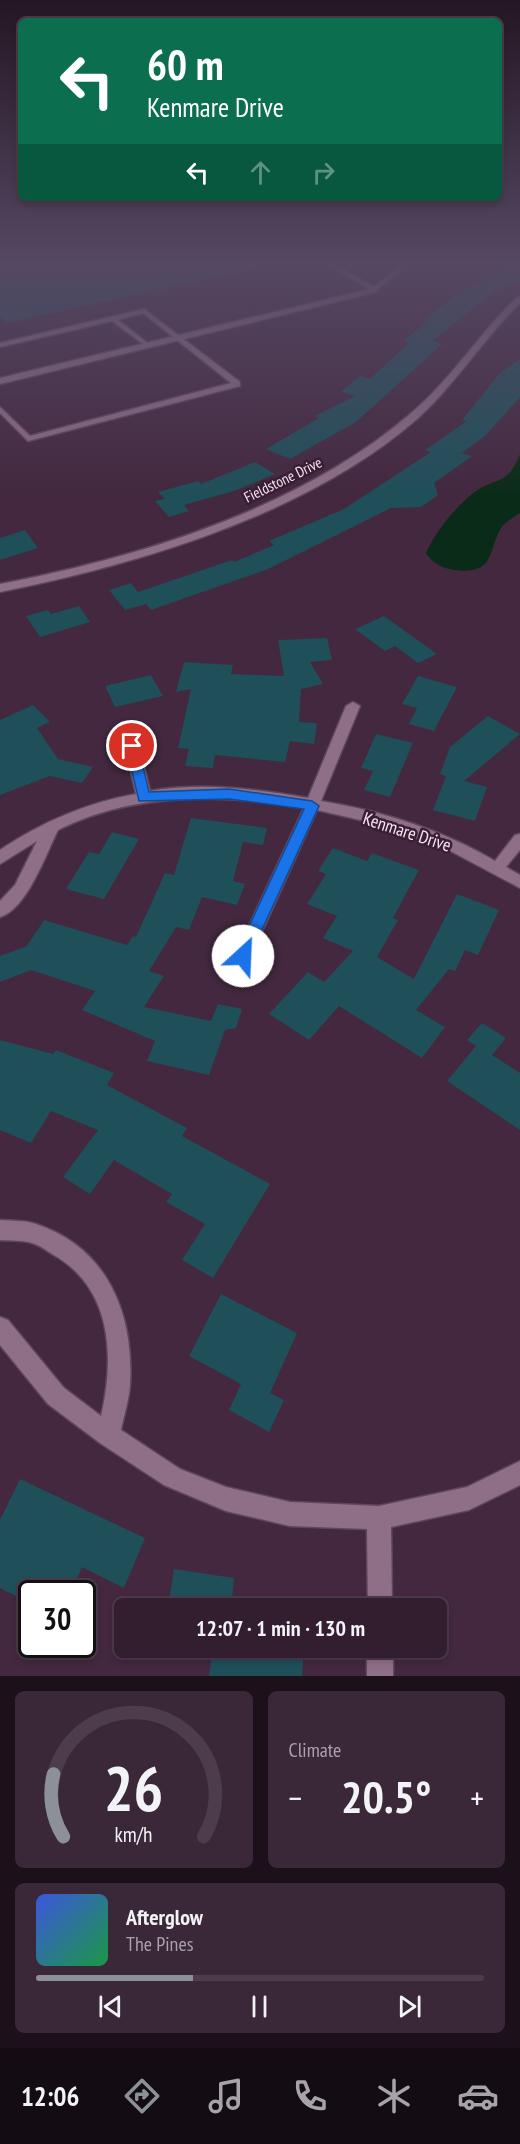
<!DOCTYPE html>
<html lang="en">
<head>
<meta charset="utf-8">
<style>
  body { margin:0; font-family:"PT Sans Narrow",sans-serif; background:#3a2737; color:#f1f3f6; height:100vh; display:flex; flex-direction:column; font-size:22px; white-space:nowrap }
  * { box-sizing:border-box; margin:0 }
  p { font-size:20px; color:#a8a2aa }
  .icon { flex:none; width:33px; height:33px; fill:none; stroke:currentColor; stroke-width:2; stroke-linecap:round; stroke-linejoin:round }
  .map { position:relative; height:1676px; overflow:hidden }
  .side { display:flex; flex-direction:column; gap:15px; padding:15px; background:#1c101a; flex:1 }
  .side>* { flex:none }
  .banner { position:absolute; left:18px; top:18px; width:484px; height:183px; border-radius:9px; box-shadow:0 3px 9px #0003,0 0 0 2px #4d3c4b; background:#0b6e4f; color:#fff; overflow:hidden }
  .speed { position:absolute; left:18px; top:1580px; display:flex; gap:12px; font-size:30px; font-weight:700; text-align:center }
  .speed>* { display:grid; place-content:center; width:78px; height:78px; border-radius:50%; background:#321e2f; box-shadow:0 3px 9px #0003,0 0 0 2px #4d3c4b; line-height:1 }
  .speed .limit { border:3px solid #111; border-radius:9px; background:#fff; color:#111 }
  .pin { position:absolute; display:grid; place-items:center; width:51px; height:51px; color:#fff; margin:-26px; border:3px solid #fff; border-radius:50%; box-shadow:0 2px 6px #0007 }
  .me { position:absolute; width:66px; margin:-33px; rotate:25deg; stroke-linejoin:round; filter:drop-shadow(0 0 4px #0008) }
  .turn { display:flex; align-items:center; gap:21px; height:126px; padding:0 30px; font-size:27px }
  .turn .icon { width:78px; height:78px; stroke-width:2.5 }
  .turn b { display:block; font-size:42px; line-height:51px }
  .lanes { display:flex; align-items:center; height:57px; padding:0 30px; background:#0003; justify-content:center; gap:30px; direction:ltr }
  .lanes .off { opacity:.35 }
  .big { font-size:45px; font-weight:700; line-height:1.1 }
  .side .tile { flex:1; display:flex; flex-direction:column; justify-content:center; gap:9px; min-width:0; padding:0 21px; border-radius:9px; background:#3a2737 }
  .side .dial { align-items:center; gap:0 }
  .dial svg { height:156px; overflow:visible; fill:none; stroke:#4d3c4b; stroke-width:7; stroke-linecap:round; text-anchor:middle }
  .dial text { fill:#f1f3f6; stroke:none }
  .song { display:flex; align-items:center; gap:18px }
  .cover { width:72px; height:72px; border-radius:9px; background:linear-gradient(135deg,hsl(230 70% 55%),hsl(140 70% 35%)) }
  .played { height:6px; border-radius:3px; background:linear-gradient(90deg,#8c9099 35%,#4d3c4b 35%) }
  .keys { display:flex; justify-content:space-around; direction:ltr }
  .heat { display:flex; justify-content:space-between; align-items:center; font-size:33px; direction:ltr }
  .side .tiles { flex:1; display:grid; gap:15px; grid-template-columns:1fr 1fr }
  .tile:last-child { grid-column:span 2 }
  .trip { position:absolute; left:114px; top:1598px; width:333px; height:60px; border-radius:9px; background:#321e2f; box-shadow:0 3px 9px #0003,0 0 0 2px #4d3c4b; font-weight:700; line-height:60px; text-align:center }
  .tabs { display:flex; height:96px; justify-content:space-around; align-items:center; background:#140c13; color:#a8a2aa }
  .tabs .icon { width:42px; height:42px }
  .tabs .active { color:#8c9099 }
  .tabs b { font-size:27px; color:#f1f3f6 }
  .map>svg:first-child { display:block }
</style>
</head>
<body>
<div class="map">
<svg width="520" height="1676" viewBox="0 0 520 1676">
  <rect width="100%" height="100%" fill="#43283f"/>
  <path fill="#0a2b17" d="M 520,454 L 520,513 C 514,517 505,522 501,528 C 487,553 495,575 454,570 C 442,568 432,563 426,553 C 436,531 453,510 472,494 C 494,476 507,488 520,454 Z"/>
  <path fill="#1f4f59" d="M 0,261 L 153,261 L 158,265 L 176,261 L 253,261 L 253,269 L 7,323 L 0,317 Z
    M 515,261 L 520,261 L 520,282 L 508,287 L 503,285 L 432,341 L 442,344 L 356,422 L 290,459 L 266,449 L 319,418 L 315,416 L 355,396 L 341,392 L 360,376 L 370,379 L 409,343 L 403,341 L 427,322 L 423,321 L 461,291 L 487,281 L 480,279 Z
    M 520,359 L 520,397 L 485,436 L 462,453 L 472,456 L 434,483 L 438,495 L 421,507 L 391,508 L 268,569 L 151,610 L 146,604 L 125,610 L 109,590 L 131,583 L 138,592 L 232,560 L 234,562 L 274,545 L 269,541 L 344,509 L 431,452 L 425,450 L 467,421 L 462,420 L 500,373 Z
    M 255,462 L 275,474 L 234,491 L 184,505 L 189,511 L 169,517 L 155,501 L 165,499 L 158,492 L 198,481 L 201,484 Z
    M 25,530 L 38,548 L 0,560 L 0,538 Z
    M 79,606 L 90,622 L 40,637 L 26,616 L 48,610 L 51,614 Z
    M 384,616 L 437,654 L 418,663 L 395,646 L 385,651 L 355,629 Z
    M 327,638 L 332,660 L 310,662 L 323,684 L 301,689 L 299,722 L 317,723 L 314,744 L 290,741 L 285,762 L 215,755 L 213,768 L 185,766 L 189,749 L 178,748 L 191,689 L 176,692 L 184,662 L 233,665 L 231,674 L 284,676 L 278,640 Z
    M 151,675 L 163,696 L 115,707 L 105,686 Z
    M 418,676 L 457,687 L 434,731 L 409,724 L 417,708 L 402,704 Z
    M 33,705 L 50,722 L 37,728 L 58,759 L 93,767 L 82,783 L 50,776 L 0,795 L 0,720 Z
    M 488,716 L 520,734 L 464,781 L 487,787 L 475,821 L 433,810 L 446,776 L 440,774 L 450,747 Z
    M 376,734 L 413,743 L 390,797 L 364,790 L 373,771 L 361,768 Z
    M 191,818 L 267,828 L 263,845 L 243,842 L 233,881 L 245,884 L 237,905 L 202,897 L 189,930 L 176,927 L 149,971 L 164,976 L 144,1007 L 211,1021 L 218,1004 L 242,1009 L 236,1028 L 225,1030 L 209,1075 L 147,1061 L 155,1041 L 82,1010 L 95,991 L 31,970 L 0,982 L 0,956 L 27,946 L 44,920 L 127,945 L 133,936 L 136,937 L 165,873 L 174,875 Z
    M 112,832 L 139,839 L 104,899 L 66,889 L 89,852 L 99,854 Z
    M 333,848 L 367,861 L 372,853 L 419,870 L 393,918 L 398,920 L 377,957 L 414,979 L 457,894 L 499,910 L 478,955 L 465,950 L 455,971 L 449,969 L 416,1010 L 445,1027 L 422,1058 L 339,1006 L 309,1040 L 269,1014 L 308,972 L 324,982 L 353,951 L 323,938 L 337,916 L 307,904 L 326,874 L 318,871 Z
    M 482,1023 L 506,1038 L 492,1055 L 520,1073 L 520,1130 L 447,1081 L 476,1046 L 467,1040 Z
    M 0,1040 L 53,1054 L 56,1050 L 114,1073 L 107,1085 L 187,1128 L 182,1136 L 270,1184 L 213,1278 L 182,1260 L 205,1224 L 166,1202 L 172,1194 L 114,1160 L 90,1194 L 63,1177 L 98,1130 L 51,1111 L 31,1143 L 0,1130 Z
    M 221,1294 L 297,1333 L 270,1393 L 284,1400 L 269,1432 L 229,1410 L 241,1384 L 189,1356 Z
    M 20,1479 L 145,1538 L 124,1588 L 82,1567 L 71,1593 L 32,1593 L 32,1604 L 0,1588 L 0,1520 Z
    M 174,1569 L 234,1578 L 231,1608 L 168,1608 Z
    M 213,1647 L 304,1647 L 302,1676 L 209,1676 Z"/>
  <g fill="none" stroke-linecap="round" stroke-linejoin="round">
    <defs>
      <path id="service" d="M 322,261 L 330,261 L 374,287 L 406,261 L 413,261 L 374,292 Z
        M 144,309 L 240,382 L 240,386 L 28,441 L 0,413 L 0,407 L 30,436 L 231,383 L 143,313 L 118,320 L 149,344 L 149,346 L 147,347 L 112,321 L 0,347 L 0,343 Z"/>
      <path id="minor" d="M 374,288 L 378,290 L 377,292 L 0,384 L 0,378 Z
        M 517,297 L 520,297 L 520,303 C 483,339 455,385 417,419 C 308,514 140,564 0,592 L 0,584 C 140,557 299,509 409,415 C 450,381 479,334 517,297 Z
        M 353,702 L 360,706 L 321,801 C 381,811 443,830 495,861 L 515,835 L 520,834 L 520,850 L 506,867 L 520,875 L 520,888 L 443,847 L 369,822 L 317,810 L 251,956 L 249,961 L 243,963 L 237,961 L 235,956 L 304,808 C 222,793 134,792 58,830 C 46,854 27,909 0,917 L 0,901 L 15,885 L 37,841 L 0,864 L 0,850 C 42,822 86,803 136,794 L 125,746 L 127,743 L 132,741 L 139,746 L 150,791 C 201,782 257,789 308,798 L 346,706 Z
        M 0,1220 C 12,1221 25,1220 36,1224 C 108,1248 134,1314 130,1385 C 129,1400 124,1415 121,1430 L 180,1469 L 226,1487 L 290,1502 L 379,1506 L 467,1487 L 520,1461 L 520,1485 L 469,1510 L 391,1527 L 392,1608 L 368,1608 L 367,1529 L 290,1526 L 226,1511 L 164,1485 L 100,1443 L 48,1404 L 0,1345 L 0,1317 L 8,1320 L 64,1388 L 101,1416 C 115,1356 112,1287 52,1254 C 46,1250 39,1245 32,1243 C 23,1240 10,1241 0,1240 Z
        M 367,1647 L 393,1647 L 393,1676 L 367,1676 Z"/>
    </defs>
    <use href="#service" stroke="#5f475b" stroke-width="3"/>
    <use href="#minor" stroke="#5f475b" stroke-width="3"/>
    <use href="#service" fill="#8f6f88" fill-rule="evenodd"/>
    <use href="#minor" fill="#8f6f88" fill-rule="evenodd"/>
  </g>
  <linearGradient id="sky" x2="0" y2="1"><stop stop-color="#251623"/><stop offset="0.53" stop-color="#554863"/><stop offset="1" stop-color="#554863" stop-opacity="0"/></linearGradient>
  <rect width="520" height="496" fill="url(#sky)"/>
  <path fill="#1a73e8" stroke="#114b97" stroke-width="1.5" d="M 132,742 L 138,746 L 149,792 L 229,789 L 312,801 L 319,806 L 248,960 L 243,962 L 235,956 L 304,809 L 229,799 L 139,801 L 126,746 Z"/>
  <g text-anchor="middle" stroke-width="5" stroke-linejoin="round" paint-order="stroke">
    <g font-size="15" fill="#f7e5f3" stroke="#391e34">
      <text transform="translate(283 480) rotate(-26)" y="5">Fieldstone Drive</text>
    </g>
    <g font-size="18" fill="#f7e5f3" stroke="#391e34">
      <text transform="translate(407 832) rotate(18)" y="6">Kenmare Drive</text>
    </g>
  </g>
</svg>
<div class="speed"><div class="limit">30</div></div>
<div class="pin" style="left:132px;top:746px;background:#d93025"><svg class="icon" aria-label="arrive" viewBox="0 0 24 24"><path d="M6 21V4h12l-3 4 3 4H6"/></svg></div>
<svg class="me" style="left:243px;top:956px" viewBox="-20 -20 40 40"><circle r="19" fill="#fff"/><path d="M0-13L10 11 0 6-10 11z" fill="#1a73e8"/></svg>
<div class="trip">12:07 · 1 min · 130 m</div>
<div class="banner">
<div class="turn"><svg class="icon" aria-label="left" viewBox="0 0 24 24"><path d="M17 20v-9H6M10 6l-5 5 5 5"/></svg><div><b>60 m</b>Kenmare Drive</div></div>
<div class="lanes"><svg class="icon" aria-label="left" viewBox="0 0 24 24"><path d="M17 20v-9H6M10 6l-5 5 5 5"/></svg><svg class="icon off" aria-label="ahead" viewBox="0 0 24 24"><path d="M12 20V5M6 11l6-6 6 6"/></svg><svg class="icon off" aria-label="right" viewBox="0 0 24 24"><path d="M7 20v-9h11M14 6l5 5-5 5"/></svg></div>
</div>
</div>
<section class="side">
<div class="tiles">
<div class="tile dial"><svg viewBox="0 0 100 80">
<path d="M14 69A42 42 0 1 1 86 69"/>
<path d="M14 69A42 42 0 0 1 9 37" stroke="#8c9099"/>
<text x="50" y="56" font-size="32" font-weight="700">26</text>
<text x="50" y="72" font-size="11">km/h</text>
</svg></div>
<div class="tile"><p>Climate</p>
<div class="heat"><a>−</a><b class="big">20.5°</b><a>+</a></div>
</div>
<div class="tile">
<div class="song"><i class="cover"></i><div><b>Afterglow</b><p>The Pines</p></div></div>
<div class="played"></div>
<div class="keys"><svg class="icon" aria-label="previous" viewBox="0 0 24 24"><path d="M18 5L8 12l10 7zM5 5v14"/></svg><svg class="icon" aria-label="pause" viewBox="0 0 24 24"><path d="M8 5v14M16 5v14"/></svg><svg class="icon" aria-label="next" viewBox="0 0 24 24"><path d="M6 5l10 7-10 7zM19 5v14"/></svg></div>
</div>
</div>
</section>
<nav class="tabs">
<b>12:06</b>
<svg class="icon active" aria-label="directions" viewBox="0 0 24 24"><path d="M12 3l9 9-9 9-9-9zM9 14v-3h6M13 9l2 2-2 2"/></svg>
<svg class="icon" aria-label="music" viewBox="0 0 24 24"><path d="M9 18V5l10-2v13"/><circle cx="6" cy="18" r="3"/><circle cx="16" cy="16" r="3"/></svg>
<svg class="icon" aria-label="phone" viewBox="0 0 24 24"><path d="M5 4h4l2 5-3 2q2 4 5 5l2-3 5 2v4C11 20 4 13 5 4z"/></svg>
<svg class="icon" aria-label="climate" viewBox="0 0 24 24"><path d="M12 3v18M4 7l16 10M4 17L20 7"/></svg>
<svg class="icon" aria-label="car" viewBox="0 0 24 24"><path d="M5 17H2v-5l4-1 3-4h7l3 4 3 1v5h-3M9 17h6M6 11h13"/><circle cx="7" cy="17" r="2"/><circle cx="17" cy="17" r="2"/></svg>
</nav>
</body>
</html>
